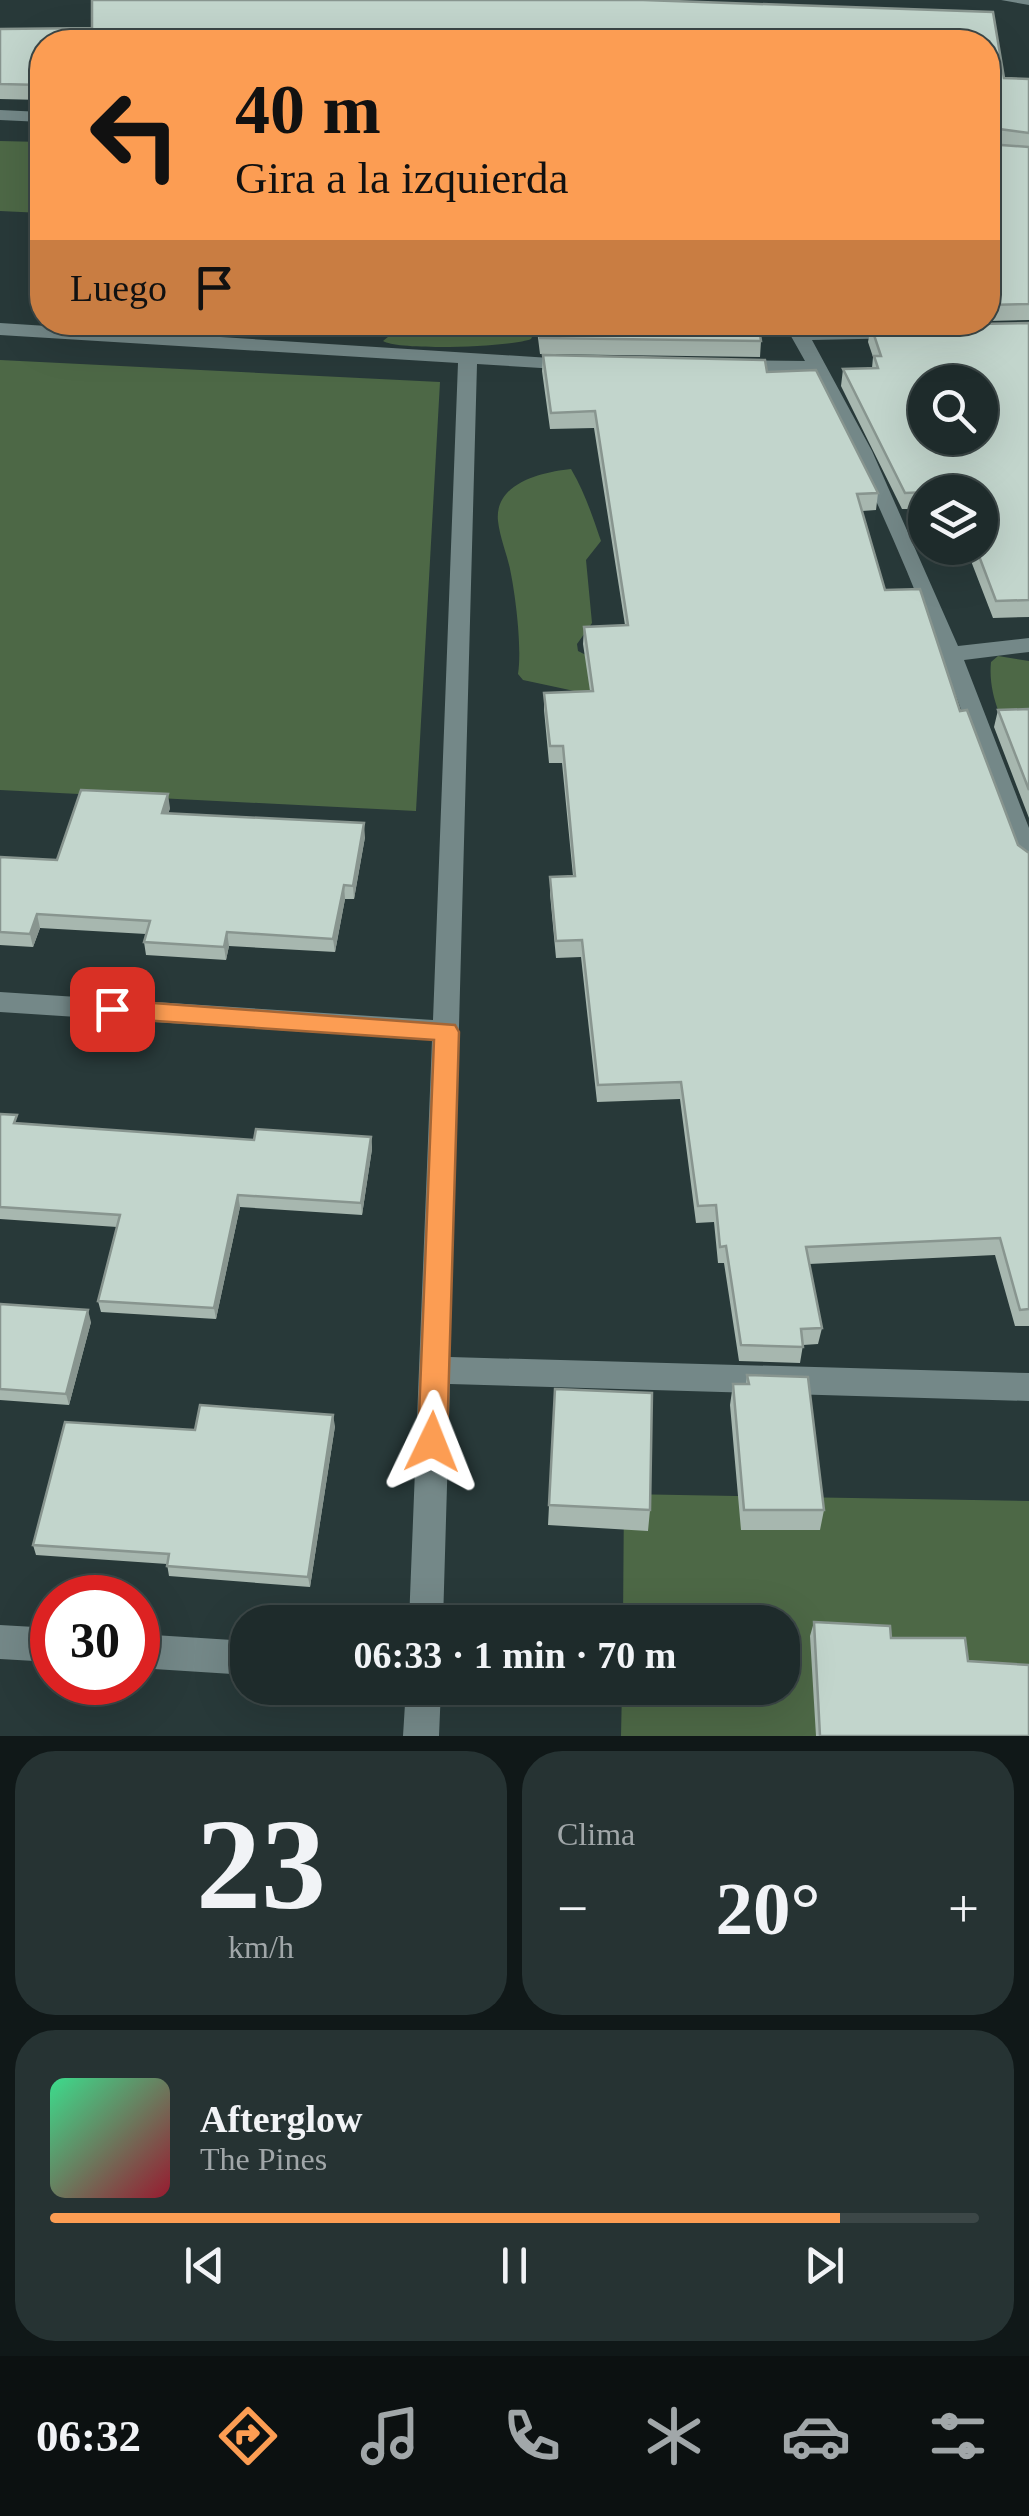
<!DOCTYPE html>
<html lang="es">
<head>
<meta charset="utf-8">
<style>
  body { margin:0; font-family:Georgia,serif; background:#263333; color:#f1f3f6; height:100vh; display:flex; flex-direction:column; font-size:38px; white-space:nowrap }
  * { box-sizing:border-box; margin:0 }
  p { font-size:32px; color:#a1a7a9 }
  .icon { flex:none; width:55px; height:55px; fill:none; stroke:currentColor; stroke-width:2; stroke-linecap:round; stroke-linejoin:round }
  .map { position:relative; height:1736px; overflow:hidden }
  .side { display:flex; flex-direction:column; gap:15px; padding:15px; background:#101818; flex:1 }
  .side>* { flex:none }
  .top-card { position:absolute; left:30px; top:30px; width:970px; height:305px; border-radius:40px; box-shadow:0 10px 40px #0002,0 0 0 2px #3c4747; background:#fc9d53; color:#111; overflow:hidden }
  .fabs { position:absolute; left:908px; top:365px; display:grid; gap:20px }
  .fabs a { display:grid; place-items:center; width:90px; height:90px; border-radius:50%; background:#1e2b2b; box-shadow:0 10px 40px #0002,0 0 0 2px #3c4747; font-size:50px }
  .speed { position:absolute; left:30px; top:1575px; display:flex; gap:20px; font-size:50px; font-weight:700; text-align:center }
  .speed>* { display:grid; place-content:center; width:130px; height:130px; border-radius:50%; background:#1e2b2b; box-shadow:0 10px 40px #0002,0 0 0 2px #3c4747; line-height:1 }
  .speed .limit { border:15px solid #d22; background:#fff; color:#111 }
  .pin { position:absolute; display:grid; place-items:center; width:85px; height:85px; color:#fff; margin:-42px; border-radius:20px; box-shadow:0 5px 15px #0006 }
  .me { position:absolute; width:110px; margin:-55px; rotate:2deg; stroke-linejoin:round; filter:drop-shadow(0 0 8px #0008) }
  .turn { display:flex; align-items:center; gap:35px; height:210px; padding:0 40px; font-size:45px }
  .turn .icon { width:130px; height:130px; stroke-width:2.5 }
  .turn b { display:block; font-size:70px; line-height:85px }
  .then { display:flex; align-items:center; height:95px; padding:0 40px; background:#0003; gap:20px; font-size:38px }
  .big { font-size:75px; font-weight:700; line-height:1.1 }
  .side .tile { flex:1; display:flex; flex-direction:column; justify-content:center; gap:15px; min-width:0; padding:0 35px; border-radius:40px; background:#263333 }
  .side .dial { align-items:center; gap:0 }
  .dial b { font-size:130px; line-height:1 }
  .song { display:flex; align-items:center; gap:30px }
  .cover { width:120px; height:120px; border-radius:15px; background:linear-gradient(135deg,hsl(150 70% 55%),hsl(350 70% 35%)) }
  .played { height:10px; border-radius:5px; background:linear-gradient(90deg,#fc9d53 85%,#3c4747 85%) }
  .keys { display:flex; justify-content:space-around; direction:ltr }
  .heat { display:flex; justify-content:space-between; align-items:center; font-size:55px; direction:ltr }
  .side .tiles { flex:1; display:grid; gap:15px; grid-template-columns:1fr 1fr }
  .tile:last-child { grid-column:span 2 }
  .trip { position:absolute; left:230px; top:1605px; width:570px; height:100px; border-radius:40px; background:#1e2b2b; box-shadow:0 10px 40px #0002,0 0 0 2px #3c4747; font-weight:700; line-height:100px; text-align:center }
  .tab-bar { display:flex; height:160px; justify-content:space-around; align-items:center; background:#0c1111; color:#a1a7a9 }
  .tab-bar .icon { width:70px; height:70px }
  .tab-bar .selected { color:#fc9d53 }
  .tab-bar b { font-size:45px; color:#f1f3f6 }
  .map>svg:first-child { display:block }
</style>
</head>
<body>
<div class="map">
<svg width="1029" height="1736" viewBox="0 0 1029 1736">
  <rect width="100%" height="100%" fill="#283939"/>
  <path fill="#4d6846" d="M 0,141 L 42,142 L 42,213 L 0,211 Z
    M 405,323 L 539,323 L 531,339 C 512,347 399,351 383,341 Z
    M 0,360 L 440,382 L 416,811 L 0,790 Z
    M 571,469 C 585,493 592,515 601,541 L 586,560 L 592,623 L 577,644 L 578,651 L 588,656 L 593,695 L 523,680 L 518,674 C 522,648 516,600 511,574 C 508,556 500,539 498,521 C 494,483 542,472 571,469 Z
    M 998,656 L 1029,661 L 1029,772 C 1011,738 987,702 991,662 Z
    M 624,1494 L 1029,1501 L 1029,1736 L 621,1736 L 622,1688 L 782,1688 L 782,1622 L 623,1622 Z"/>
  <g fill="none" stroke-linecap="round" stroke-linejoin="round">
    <path fill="#748888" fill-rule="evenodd" d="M 1001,0 L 1029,0 L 1029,5 Z
      M 0,110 L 42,112 L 42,122 L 0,120 Z
      M 783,322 L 801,322 L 805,329 L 905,326 L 914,332 L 905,338 L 812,340 L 872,451 L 958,646 L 1029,638 L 1029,652 L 964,660 L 1029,828 L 1029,870 L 1017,861 C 956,696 898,526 811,373 L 734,372 L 725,366 L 734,360 L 805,361 Z
      M 0,323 L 581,360 L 583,364 L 574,370 L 477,364 L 450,1357 L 1029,1373 L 1029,1401 L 450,1384 L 443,1622 L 409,1622 L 432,1040 L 0,1012 L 0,992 L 433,1020 L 458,363 L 0,335 Z
      M 0,1625 L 52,1628 L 52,1662 L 0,1659 Z
      M 138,1634 L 248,1641 L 248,1675 L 138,1668 Z
      M 406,1688 L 441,1688 L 439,1736 L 403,1736 Z"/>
  </g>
  <path fill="#a7b7af" d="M 92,0 L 644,0 L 993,12 L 1004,78 L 1029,79 L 1029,320 L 988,321 L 988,42 L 42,42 L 42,100 L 0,99 L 0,29 L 92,28 Z
    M 536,322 L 758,322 L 761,341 L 760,357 L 540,354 Z
    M 862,322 L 923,322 L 862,324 Z
    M 1029,323 L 1029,617 L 993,618 L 966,548 L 980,548 L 980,492 L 925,492 L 925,509 L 902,509 L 841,386 L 843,369 L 872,368 L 873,357 L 868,342 L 871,326 Z
    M 543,355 L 767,372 L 878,493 L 876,510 L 862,511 L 885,590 L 960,711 L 1018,845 L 1029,853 L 1029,1326 L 1015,1326 L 995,1255 L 809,1264 L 822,1328 L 818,1344 L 803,1345 L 800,1363 L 739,1361 L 724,1263 L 718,1263 L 714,1222 L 696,1223 L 680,1099 L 597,1102 L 581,957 L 556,958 L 550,894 L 550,877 L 573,876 L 562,763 L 549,763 L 544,710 L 544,693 L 590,691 L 583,644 L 584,627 L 625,625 L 594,428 L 550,429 L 542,371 Z
    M 1029,709 L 1029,818 L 994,727 L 998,710 Z
    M 170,808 L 168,814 L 365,837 L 354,899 L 345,899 L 335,952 L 229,946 L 226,960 L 146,955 L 144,942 L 146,934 L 40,928 L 33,947 L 0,945 L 0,857 L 57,860 Z
    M 0,1114 L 19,1124 L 254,1140 L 371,1137 L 372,1149 L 362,1215 L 240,1207 L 216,1319 L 101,1312 L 98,1301 L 117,1227 L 0,1219 Z
    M 0,1304 L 91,1322 L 69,1405 L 0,1400 Z
    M 747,1375 L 824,1510 L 820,1530 L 741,1530 L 730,1405 L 733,1384 L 746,1384 Z
    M 555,1389 L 650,1510 L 648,1531 L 548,1525 Z
    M 335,1426 L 310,1587 L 169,1576 L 167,1564 L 36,1555 L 33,1545 L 195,1430 Z
    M 814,1622 L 891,1638 L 968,1661 L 1029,1736 L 816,1736 L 810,1636 Z"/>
  <path fill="#88958f" d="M 168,794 L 170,808 L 164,827 L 162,813 Z
    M 364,823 L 365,837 L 354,899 L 353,886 Z
    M 344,885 L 345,899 L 335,952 L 333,939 Z
    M 37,914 L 40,928 L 33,947 L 30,934 Z
    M 227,932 L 229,946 L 226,960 L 224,947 Z
    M 371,1137 L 372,1149 L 362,1215 L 361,1203 Z
    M 238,1195 L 240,1207 L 216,1319 L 214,1308 Z
    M 88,1310 L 91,1322 L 69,1405 L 66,1394 Z
    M 333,1415 L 335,1426 L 310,1587 L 308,1577 Z"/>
  <path fill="#c2d5cc" stroke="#88958f" stroke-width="2.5" fill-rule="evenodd" d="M 92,0 L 643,0 L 993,12 L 1004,78 L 1029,79 L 1029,133 L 991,128 L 988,144 L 1029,147 L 1029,304 L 988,305 L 988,42 L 42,42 L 42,85 L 0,84 L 0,29 L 92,28 Z
    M 538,322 L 758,322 L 761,341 L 540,338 Z
    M 1029,323 L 1029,600 L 996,601 L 976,548 L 980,548 L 980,492 L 955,492 L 954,491 L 905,493 L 843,369 L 878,368 L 874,356 L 881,356 L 871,326 ZM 925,382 L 980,382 L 980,438 L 925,438 Z
    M 543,355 L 765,360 L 767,372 L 816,370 L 878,493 L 857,494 L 885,590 L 920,589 L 960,711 L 967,710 L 1018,845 L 1029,853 L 1029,1309 L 1020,1310 L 1000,1238 L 806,1247 L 822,1328 L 801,1329 L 803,1347 L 741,1345 L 726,1246 L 720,1247 L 716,1205 L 698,1206 L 681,1082 L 598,1085 L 582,940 L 556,941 L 550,877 L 575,876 L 563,746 L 550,746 L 544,693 L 593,691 L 584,627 L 628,625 L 595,411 L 551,413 Z
    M 1029,709 L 1029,790 L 998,710 Z
    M 81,790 L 168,794 L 162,813 L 364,823 L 353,886 L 344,885 L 333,939 L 227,932 L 224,947 L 144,942 L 150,921 L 37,914 L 30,934 L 0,932 L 0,857 L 57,860 Z
    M 0,1114 L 17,1115 L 14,1123 L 254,1140 L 256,1129 L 371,1137 L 361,1203 L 238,1195 L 214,1308 L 98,1301 L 120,1215 L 0,1207 Z
    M 0,1304 L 88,1310 L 66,1394 L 0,1389 Z
    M 747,1375 L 808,1377 L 824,1510 L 744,1510 L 733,1384 L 749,1384 Z
    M 555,1389 L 652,1393 L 650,1510 L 549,1505 Z
    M 200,1405 L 333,1415 L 308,1577 L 167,1566 L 169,1554 L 33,1545 L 65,1422 L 195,1430 Z
    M 814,1622 L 890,1626 L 891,1638 L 965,1638 L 968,1661 L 1029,1665 L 1029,1736 L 820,1736 Z"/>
  <path fill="#fc9d53" stroke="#a46636" stroke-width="2.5" d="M 112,1000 L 455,1025 L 459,1032 L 447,1442 L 443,1452 L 432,1455 L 422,1452 L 418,1442 L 434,1040 L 112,1018 L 100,1009 Z"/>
</svg>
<div class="fabs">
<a><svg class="icon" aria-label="search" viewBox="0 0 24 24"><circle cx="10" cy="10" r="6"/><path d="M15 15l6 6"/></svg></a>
<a><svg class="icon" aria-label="layers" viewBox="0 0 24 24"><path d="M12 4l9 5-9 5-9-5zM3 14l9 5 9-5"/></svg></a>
</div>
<div class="speed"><div class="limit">30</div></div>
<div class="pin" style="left:112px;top:1009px;background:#d93025"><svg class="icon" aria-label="arrive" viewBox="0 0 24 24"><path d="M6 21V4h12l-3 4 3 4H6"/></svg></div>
<svg class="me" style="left:432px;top:1442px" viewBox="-20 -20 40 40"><path d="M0-17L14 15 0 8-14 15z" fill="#fc9d53" stroke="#fff" stroke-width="4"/></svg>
<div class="trip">06:33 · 1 min · 70 m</div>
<div class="top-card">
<div class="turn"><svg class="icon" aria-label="left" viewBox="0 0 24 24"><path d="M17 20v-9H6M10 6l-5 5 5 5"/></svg><div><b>40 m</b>Gira a la izquierda</div></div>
<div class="then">Luego<svg class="icon" aria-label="arrive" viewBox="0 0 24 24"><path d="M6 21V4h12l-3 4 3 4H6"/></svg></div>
</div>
</div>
<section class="side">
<div class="tiles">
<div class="tile dial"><b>23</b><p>km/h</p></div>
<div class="tile"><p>Clima</p>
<div class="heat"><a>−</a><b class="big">20°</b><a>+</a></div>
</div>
<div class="tile">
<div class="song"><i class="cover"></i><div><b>Afterglow</b><p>The Pines</p></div></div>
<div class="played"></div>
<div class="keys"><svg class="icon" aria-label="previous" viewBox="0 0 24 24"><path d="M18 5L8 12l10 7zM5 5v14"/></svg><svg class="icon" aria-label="pause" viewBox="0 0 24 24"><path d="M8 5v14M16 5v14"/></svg><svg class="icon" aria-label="next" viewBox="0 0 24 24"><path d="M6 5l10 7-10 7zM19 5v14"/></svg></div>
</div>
</div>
</section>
<nav class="tab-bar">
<b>06:32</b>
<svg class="icon selected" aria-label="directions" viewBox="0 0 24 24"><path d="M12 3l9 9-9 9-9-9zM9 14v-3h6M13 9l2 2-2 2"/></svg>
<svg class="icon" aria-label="music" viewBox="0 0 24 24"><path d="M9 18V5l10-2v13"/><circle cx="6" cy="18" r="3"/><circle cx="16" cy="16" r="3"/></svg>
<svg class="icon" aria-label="phone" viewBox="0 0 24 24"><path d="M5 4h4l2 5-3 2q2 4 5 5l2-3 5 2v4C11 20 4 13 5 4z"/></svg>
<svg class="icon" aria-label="climate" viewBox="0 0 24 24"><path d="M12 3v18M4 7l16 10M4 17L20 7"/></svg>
<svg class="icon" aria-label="car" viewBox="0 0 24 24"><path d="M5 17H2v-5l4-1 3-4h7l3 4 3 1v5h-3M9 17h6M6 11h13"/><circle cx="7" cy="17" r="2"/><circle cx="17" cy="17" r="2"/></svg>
<svg class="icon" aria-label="filters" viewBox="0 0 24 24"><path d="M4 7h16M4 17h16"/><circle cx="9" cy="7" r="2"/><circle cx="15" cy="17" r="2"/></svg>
</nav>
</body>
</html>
